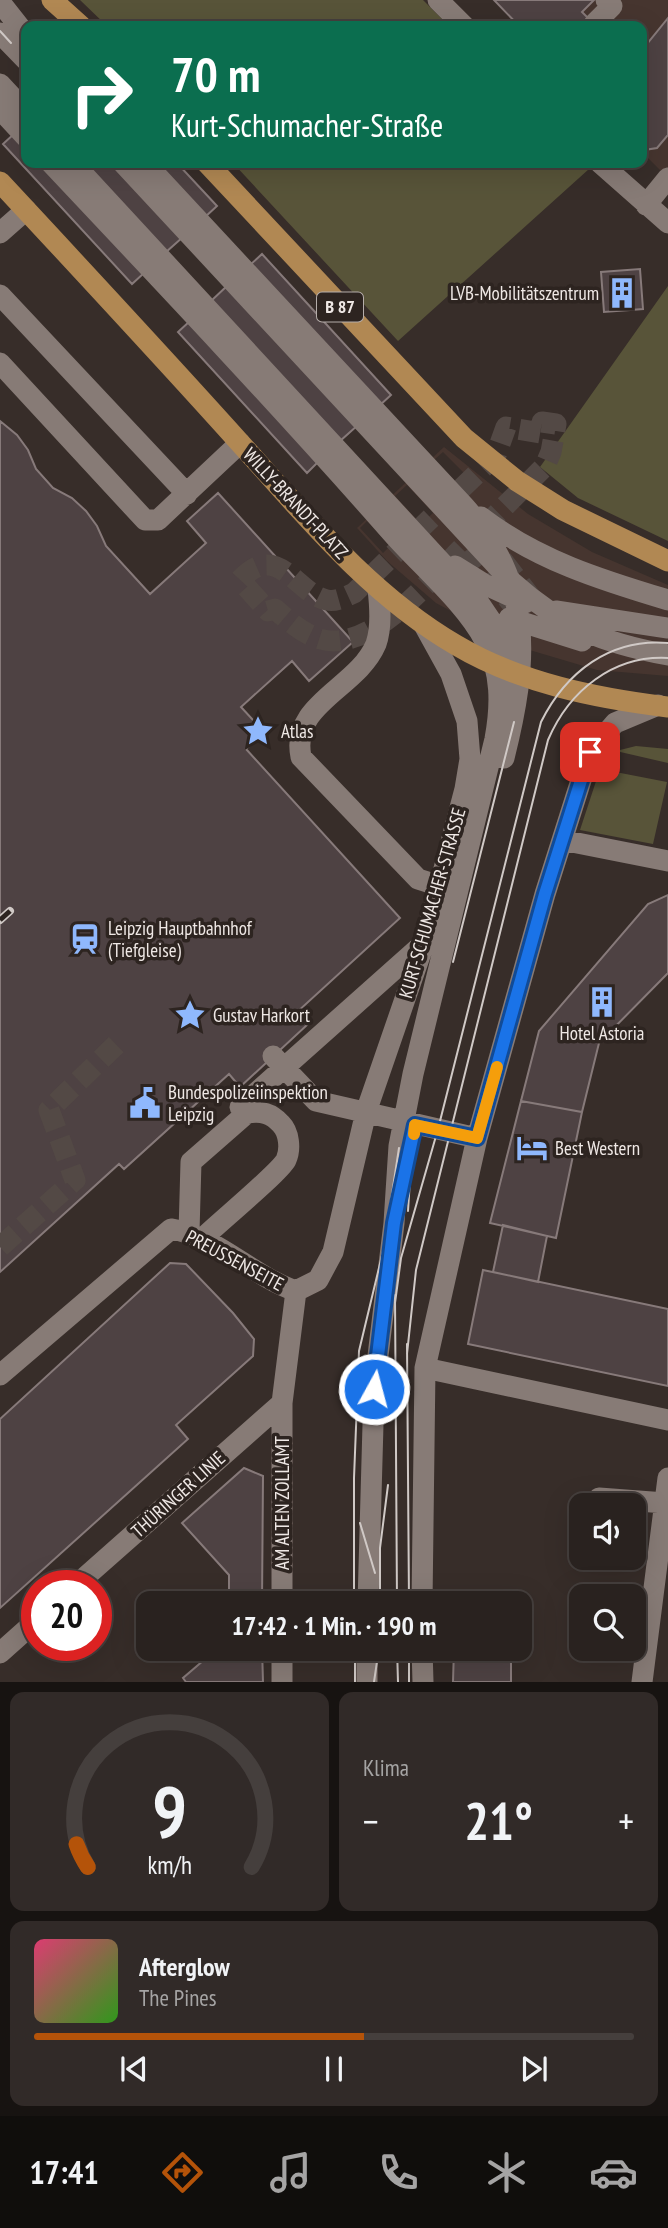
<!DOCTYPE html>
<html lang="de">
<head>
<meta charset="utf-8">
<style>
  body { margin:0; font-family:"PT Sans Narrow",sans-serif; background:#312a28; color:#f1f3f6; height:100vh; display:flex; flex-direction:column; font-size:26px; white-space:nowrap }
  * { box-sizing:border-box; margin:0 }
  p { font-size:23px; color:#a5a4a4 }
  .icon { flex:none; width:38px; height:38px; fill:none; stroke:currentColor; stroke-width:2; stroke-linecap:round; stroke-linejoin:round }
  .map { position:relative; height:1682px; overflow:hidden }
  .details { display:flex; flex-direction:column; gap:10px; padding:10px; background:#171311; flex:1 }
  .details>* { flex:none }
  .hud { position:absolute; left:21px; top:21px; width:626px; height:147px; border-radius:14px; box-shadow:0 7px 28px #0002,0 0 0 2px #453f3d; background:#0b6e4f; color:#fff; overflow:hidden }
  .tools { position:absolute; left:569px; top:1493px; display:grid; gap:14px }
  .tools a { display:grid; place-items:center; width:77px; height:77px; border-radius:14px; background:#29221f; box-shadow:0 7px 28px #0002,0 0 0 2px #453f3d; font-size:35px }
  .speed { position:absolute; left:21px; top:1570px; display:flex; gap:14px; font-size:35px; font-weight:700; text-align:center }
  .speed>* { display:grid; place-content:center; width:91px; height:91px; border-radius:50%; background:#29221f; box-shadow:0 7px 28px #0002,0 0 0 2px #453f3d; line-height:1 }
  .speed .limit { border:10px solid #d22; background:#fff; color:#111 }
  .pin { position:absolute; display:grid; place-items:center; width:60px; height:60px; color:#fff; margin:-30px; border-radius:14px; box-shadow:0 4px 10px #0006 }
  .me { position:absolute; width:77px; margin:-38px; rotate:7deg; stroke-linejoin:round; filter:drop-shadow(0 0 5px #0008) }
  .turn { display:flex; align-items:center; gap:24px; height:147px; padding:0 35px; font-size:32px }
  .turn .icon { width:91px; height:91px; stroke-width:2.5 }
  .turn b { display:block; font-size:49px; line-height:60px }
  .big { font-size:52px; font-weight:600; line-height:1.1 }
  .details .widget { flex:1; display:flex; flex-direction:column; justify-content:center; gap:10px; min-width:0; padding:0 24px; border-radius:14px; background:#312a28 }
  .details .dial { align-items:center; gap:0 }
  .dial svg { height:182px; overflow:visible; fill:none; stroke:#453f3d; stroke-width:7; stroke-linecap:round; text-anchor:middle }
  .dial text { fill:#f1f3f6; stroke:none }
  .song { display:flex; align-items:center; gap:21px }
  .cover { width:84px; height:84px; border-radius:10px; background:linear-gradient(135deg,hsl(340 70% 55%),hsl(110 70% 35%)) }
  .played { height:7px; border-radius:4px; background:linear-gradient(90deg,#b45309 55%,#453f3d 55%) }
  .keys { display:flex; justify-content:space-around; direction:ltr }
  .heat { display:flex; justify-content:space-between; align-items:center; font-size:38px; direction:ltr }
  .details .tiles { flex:1; display:grid; gap:10px; grid-template-columns:1fr 1fr }
  .widget:last-child { grid-column:span 2 }
  .trip { position:absolute; left:136px; top:1591px; width:396px; height:70px; border-radius:14px; background:#29221f; box-shadow:0 7px 28px #0002,0 0 0 2px #453f3d; font-weight:600; line-height:70px; text-align:center }
  .menu { display:flex; height:112px; justify-content:space-around; align-items:center; background:#100e0c; color:#a5a4a4 }
  .menu .icon { width:49px; height:49px }
  .menu .selected { color:#b45309 }
  .menu b { font-size:32px; color:#f1f3f6 }
  .map>svg:first-child { display:block }
</style>
</head>
<body>
<div class="map">
<svg width="668" height="1682" viewBox="0 0 668 1682">
  <rect width="100%" height="100%" fill="#372d29"/>
  <path fill="#46352f" fill-rule="evenodd" d="M 494,0 L 668,0 L 668,178 L 642,152 L 642,26 L 519,26 Z
    M 444,447 L 528,514 L 592,552 L 668,585 L 668,676 L 597,670 L 516,646 L 436,603 L 387,561 L 357,528 ZM 443,452 L 466,475 L 458,484 L 434,460 ZM 407,485 L 433,513 L 421,524 L 395,496 ZM 367,521 L 390,546 L 383,553 L 360,528 Z"/>
  <path fill="#585439" d="M 80,0 L 423,0 L 449,26 L 107,26 Z
    M 233,163 L 583,163 L 589,169 L 398,341 Z
    M 668,286 L 668,541 L 578,498 L 540,467 Z
    M 636,746 L 668,749 L 668,763 L 616,751 Z
    M 600,769 L 667,782 L 653,844 L 580,830 Z"/>
  <path fill="#4e4243" stroke="#877a7a" stroke-width="2" d="M 494,0 L 594,0 L 582,12 L 596,26 L 519,26 Z
    M 668,18 L 668,135 L 657,148 L 644,150 L 642,50 Z
    M 15,133 L 26,145 L 26,163 L 43,163 L 144,273 L 132,284 L 3,144 Z
    M 83,163 L 114,163 L 183,237 L 166,252 Z
    M 155,163 L 177,163 L 217,206 L 205,217 Z
    M 262,254 L 391,395 L 379,406 L 250,265 Z
    M 640,269 L 643,309 L 604,312 L 601,272 Z
    M 228,285 L 358,425 L 340,441 L 211,301 Z
    M 190,321 L 319,461 L 307,473 L 178,332 Z
    M 545,414 L 560,417 L 557,428 L 543,426 Z
    M 0,421 L 17,435 L 28,450 L 36,469 L 53,488 L 72,498 L 86,511 L 97,526 L 106,546 L 150,594 L 206,543 L 187,521 L 218,493 L 353,642 L 309,681 L 292,661 L 241,707 L 264,732 L 246,749 L 400,918 L 296,1013 L 307,1025 L 240,1087 L 229,1074 L 124,1169 L 119,1164 L 0,1272 Z
    M 668,895 L 668,973 L 599,1043 L 582,1112 L 521,1101 L 539,1031 L 648,904 Z
    M 521,1101 L 582,1112 L 556,1238 L 490,1223 Z
    M 503,1225 L 547,1236 L 538,1282 L 493,1272 Z
    M 170,1263 L 186,1264 L 233,1313 L 254,1339 L 253,1356 L 176,1425 L 188,1439 L 0,1608 L 0,1419 Z
    M 483,1270 L 668,1309 L 668,1386 L 468,1344 Z
    M 244,1468 L 263,1476 L 262,1603 L 221,1603 L 221,1599 L 229,1599 L 229,1575 L 182,1523 Z
    M 455,1592 L 511,1592 L 511,1603 L 455,1603 Z
    M 229,1648 L 262,1648 L 263,1682 L 186,1682 L 183,1678 L 211,1654 L 229,1654 Z
    M 454,1648 L 511,1648 L 511,1682 L 453,1682 Z"/>
  <g fill="none" stroke-linecap="round" stroke-linejoin="round">
    <path stroke="#534945" stroke-width="21" stroke-dasharray="21 10" stroke-linecap="butt" d="M 542,422 L 556,424 L 551,452 L 545,466 L 480,531 L 532,599 L 516,609 L 465,545 C 431,578 372,654 320,639 C 301,633 289,621 275,609 L 268,611 L 240,580 C 278,539 296,594 327,600 C 336,602 345,597 354,593 L 496,455 L 506,427 L 541,433 Z
      M 0,1247 L 75,1180 L 49,1110 L 121,1040"/>
    <path stroke="#877b76" stroke-width="21" d="M 438,0 L 464,26
      M 0,2 L 26,35
      M 594,24 L 612,6 L 606,0
      M 0,33 L 26,60
      M 0,84 L 26,112
      M 0,109 L 26,137
      M 51,163 C 166,285 281,407 392,533 C 421,566 465,603 485,641 C 502,672 501,706 495,739 L 413,1074 L 399,1146 L 394,1223 L 374,1389 L 368,1603
      M 73,163 L 479,603 L 502,637 L 515,678
      M 123,163 L 512,582 C 562,627 603,643 668,655
      M 145,163 L 464,506 C 535,585 528,662 504,758
      M 600,163 L 668,223
      M 646,205 L 668,178
      M 0,233 L 26,210
      M 0,295 L 187,494
      M 0,363 L 145,520 L 158,520 L 240,443
      M 481,517 C 537,560 601,580 668,600
      M 455,566 L 484,584 L 525,603
      M 378,589 C 380,606 382,627 376,644 C 357,689 290,703 301,757 L 418,879 L 440,886
      M 556,611 L 668,628
      M 509,618 L 582,641
      M 562,840 L 668,861
      M 273,1056 L 316,1101 L 477,1138
      M 247,1113 L 240,1107 L 424,943
      M 189,1232 L 191,1162 L 247,1113 C 262,1111 271,1113 281,1124 C 289,1132 291,1149 286,1160 C 279,1173 217,1224 202,1239
      M 425,1368 L 668,1420
      M 0,1375 L 171,1229 C 217,1236 252,1276 296,1291 L 318,1280 L 333,1252 L 366,1112 L 425,941 L 465,789 L 470,759 L 467,721 L 451,674 L 424,625
      M 599,1498 L 665,1503
      M 75,1586 L 282,1403
      M 282,1603 L 282,1403 L 296,1291
      M 422,1603 L 425,1368 L 477,1138 L 545,894 L 590,752 L 615,723 L 658,705
      M 282,1648 L 282,1682
      M 422,1648 L 423,1682
      M 0,1653 L 37,1620
      M 367,1682 L 367,1648
      M 642,1682 L 668,1478"/>
    <path stroke="#b18853" stroke-width="21" d="M 52,0 L 81,26
      M 207,163 L 464,438 L 517,481 L 563,510 L 668,561
      M 0,182 C 80,268 161,355 240,443 C 306,516 370,595 456,645 C 520,683 595,698 668,707"/>
    <path stroke="#d0c9c6" stroke-width="2" d="M 0,31 L 11,43
      M 453,962 L 514,722
      M 408,1211 L 412,1148
      M 395,1295 L 397,1603
      M 395,1303 L 401,1258 L 438,1129 L 541,722 C 566,672 610,638 668,643
      M 407,1344 L 409,1603
      M 407,1354 L 416,1270 L 548,740 C 569,691 613,655 668,658
      M 360,1523 L 375,1573
      M 354,1603 L 354,1478 L 359,1351 L 384,1247 L 399,1148
      M 380,1603 L 380,1548 L 388,1485
      M 355,1648 L 355,1682
      M 397,1648 L 398,1682
      M 409,1648 L 409,1682
      M 374,1682 L 379,1648"/>
    <defs>
      <path id="rail" d="M 0,920 L 10,911"/>
    </defs>
    <use href="#rail" stroke="#d0c9c6" stroke-width="8"/>
    <use href="#rail" stroke="#2d2420" stroke-width="5" stroke-dasharray="16" stroke-linecap="butt"/>
  </g>
  <g fill="none" stroke-linecap="round" stroke-linejoin="round">
    <defs>
      <path id="route" d="M 374,1389 L 394,1223 L 415,1125 L 477,1138 L 545,894 L 590,752"/>
    </defs>
    <use href="#route" stroke="#114b97" stroke-width="18"/>
    <use href="#route" stroke="#1a73e8" stroke-width="12"/>
    <path stroke="#f59e0b" stroke-width="12" d="M 414,1134 L 415,1125 L 477,1138 L 497,1067"/>
  </g>
  <defs>
    <symbol id="building-bare" viewBox="-9 -9 18 18"><path d="M-4-6H4V6H1V3H-1V6H-4ZM-2.5-4.3h1.7v1.8h-1.7ZM.8-4.3h1.7v1.8H.8ZM-2.5-1h1.7V.8h-1.7ZM.8-1h1.7V.8H.8Z" fill="#8fb8fd" stroke="#2d2420" stroke-width="2.5" paint-order="stroke"/></symbol>
    <symbol id="sight-bare" viewBox="-9 -9 18 18"><path d="M0-6L1.8-2.2L6-1.7L2.9 1.2L3.7 5.4L0 3.3L-3.7 5.4L-2.9 1.2L-6-1.7L-1.8-2.2Z" fill="#8fb8fd" stroke="#2d2420" stroke-width="2.5" paint-order="stroke"/></symbol>
    <symbol id="station-bare" viewBox="-9 -9 18 18"><path d="M-3-6H3Q5-6 5-4V2Q5 4 3 4L4.5 6H3L1.5 4h-3L-3 6H-4.5L-3 4Q-5 4-5 2V-4Q-5-6-3-6ZM-3.5-4v3h7v-3ZM-3.5 1v1.5H-2V1ZM2 1v1.5H3.5V1Z" fill="#8fb8fd" stroke="#2d2420" stroke-width="2.5" paint-order="stroke"/></symbol>
    <symbol id="civic-bare" viewBox="-9 -9 18 18"><path d="M-.6-6.5H3V-4.5H.6V-3L4-1V1h2V6H-6V1h2V-1L-.6-3ZM-1.2 2.5V6h2.4V2.5Z" fill="#8fb8fd" stroke="#2d2420" stroke-width="2.5" paint-order="stroke"/></symbol>
    <symbol id="hotel-bare" viewBox="-9 -9 18 18"><path d="M-6-4.5h1.5V1H6V5H4.5V3h-9V5H-6ZM-4 0a1.8 1.8 0 1 1 3.6 0ZM.5 0V-2.5h3Q6-2.5 6 0Z" fill="#8fb8fd" stroke="#2d2420" stroke-width="2.5" paint-order="stroke"/></symbol>
  </defs>
  <g fill-rule="evenodd">
    <use href="#building-bare" x="600" y="271" width="44" height="44"/>
    <use href="#sight-bare" x="236" y="709" width="44" height="44"/>
    <use href="#station-bare" x="63" y="917" width="44" height="44"/>
    <use href="#building-bare" x="580" y="980" width="44" height="44"/>
    <use href="#sight-bare" x="168" y="993" width="44" height="44"/>
    <use href="#civic-bare" x="123" y="1081" width="44" height="44"/>
    <use href="#hotel-bare" x="510" y="1126" width="44" height="44"/>
  </g>
  <g text-anchor="middle" stroke-width="7" stroke-linejoin="round" paint-order="stroke">
    <rect fill="#2d2420" stroke="#b5adaa" stroke-width="2" x="317" y="292.5" width="46" height="29" rx="5"/>
    <g font-size="18" font-weight="bold" fill="#efe8e5">
      <text x="340" y="313">B 87</text>
    </g>
    <g font-size="19" fill="#efe8e5" stroke="#2d2420" text-anchor="start">
      <text x="599" y="300" text-anchor="end">LVB-Mobilitätszentrum</text>
      <text x="281" y="738">Atlas</text>
      <text x="108" y="935">Leipzig Hauptbahnhof<tspan x="108" dy="22">(Tiefgleise)</tspan></text>
      <text x="213" y="1022">Gustav Harkort</text>
      <text x="602" y="1040" text-anchor="middle">Hotel Astoria</text>
      <text x="168" y="1099">Bundespolizeiinspektion<tspan x="168" dy="22">Leipzig</tspan></text>
      <text x="555" y="1155">Best Western</text>
    </g>
    <g font-size="19" fill="#efe8e5" stroke="#2d2420">
      <text transform="translate(296 503) rotate(47)" y="7">WILLY-BRANDT-PLATZ</text>
      <text transform="translate(432 903) rotate(-74)" y="7">KURT-SCHUMACHER-STRASSE</text>
      <text transform="translate(235 1260) rotate(28)" y="7">PREUSSENSEITE</text>
      <text transform="translate(178 1494) rotate(-42)" y="7">THÜRINGER LINIE</text>
      <text transform="translate(282 1503) rotate(-90)" y="7">AM ALTEN ZOLLAMT</text>
    </g>
  </g>
</svg>
<div class="tools">
<a><svg class="icon" aria-label="sound" viewBox="0 0 24 24"><path d="M4 9h4l5-4v14l-5-4H4zM17 9q2 3 0 6"/></svg></a>
<a><svg class="icon" aria-label="search" viewBox="0 0 24 24"><circle cx="10" cy="10" r="6"/><path d="M15 15l6 6"/></svg></a>
</div>
<div class="speed"><div class="limit">20</div></div>
<div class="pin" style="left:590px;top:752px;background:#d93025"><svg class="icon" aria-label="arrive" viewBox="0 0 24 24"><path d="M6 21V4h12l-3 4 3 4H6"/></svg></div>
<svg class="me" style="left:374px;top:1389px" viewBox="-20 -20 40 40"><circle r="17" fill="#1a73e8" stroke="#fff" stroke-width="3"/><path d="M0-11L8 9 0 5-8 9z" fill="#fff"/></svg>
<div class="trip">17:42 · 1 Min. · 190 m</div>
<div class="hud">
<div class="turn"><svg class="icon" aria-label="right" viewBox="0 0 24 24"><path d="M7 20v-9h11M14 6l5 5-5 5"/></svg><div><b>70 m</b>Kurt-Schumacher-Straße</div></div>
</div>
</div>
<section class="details">
<div class="tiles">
<div class="widget dial"><svg viewBox="0 0 100 80">
<path d="M14 69A42 42 0 1 1 86 69"/>
<path d="M14 69A42 42 0 0 1 9 59" stroke="#b45309"/>
<text x="50" y="56" font-size="32" font-weight="700">9</text>
<text x="50" y="72" font-size="11">km/h</text>
</svg></div>
<div class="widget"><p>Klima</p>
<div class="heat"><a>−</a><b class="big">21°</b><a>+</a></div>
</div>
<div class="widget">
<div class="song"><i class="cover"></i><div><b>Afterglow</b><p>The Pines</p></div></div>
<div class="played"></div>
<div class="keys"><svg class="icon" aria-label="previous" viewBox="0 0 24 24"><path d="M18 5L8 12l10 7zM5 5v14"/></svg><svg class="icon" aria-label="pause" viewBox="0 0 24 24"><path d="M8 5v14M16 5v14"/></svg><svg class="icon" aria-label="next" viewBox="0 0 24 24"><path d="M6 5l10 7-10 7zM19 5v14"/></svg></div>
</div>
</div>
</section>
<nav class="menu">
<b>17:41</b>
<svg class="icon selected" aria-label="directions" viewBox="0 0 24 24"><path d="M12 3l9 9-9 9-9-9zM9 14v-3h6M13 9l2 2-2 2"/></svg>
<svg class="icon" aria-label="music" viewBox="0 0 24 24"><path d="M9 18V5l10-2v13"/><circle cx="6" cy="18" r="3"/><circle cx="16" cy="16" r="3"/></svg>
<svg class="icon" aria-label="phone" viewBox="0 0 24 24"><path d="M5 4h4l2 5-3 2q2 4 5 5l2-3 5 2v4C11 20 4 13 5 4z"/></svg>
<svg class="icon" aria-label="climate" viewBox="0 0 24 24"><path d="M12 3v18M4 7l16 10M4 17L20 7"/></svg>
<svg class="icon" aria-label="car" viewBox="0 0 24 24"><path d="M5 17H2v-5l4-1 3-4h7l3 4 3 1v5h-3M9 17h6M6 11h13"/><circle cx="7" cy="17" r="2"/><circle cx="17" cy="17" r="2"/></svg>
</nav>
</body>
</html>
